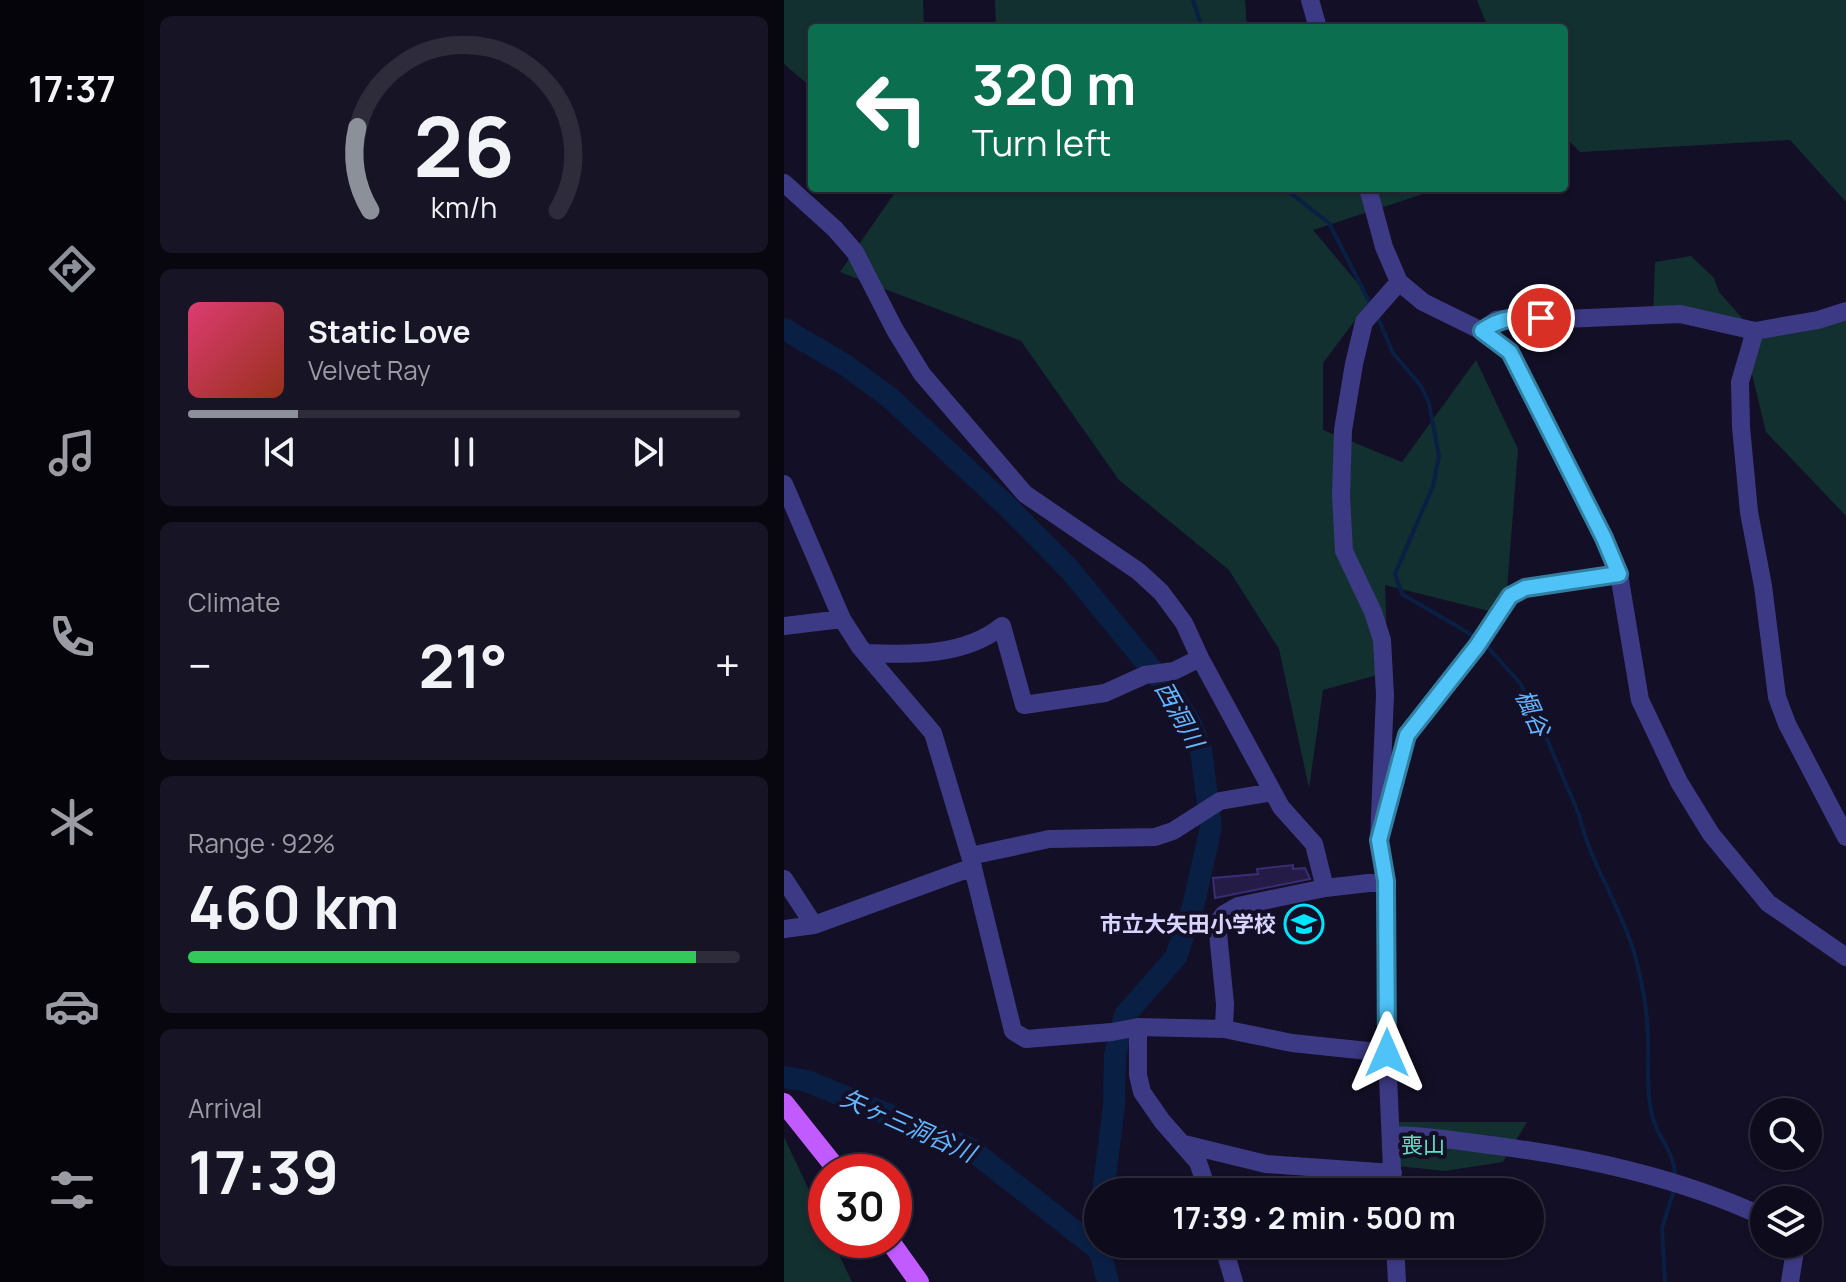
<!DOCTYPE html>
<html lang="en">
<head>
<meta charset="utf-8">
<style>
  body { margin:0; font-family:Manrope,"Noto Sans JP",sans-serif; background:#171425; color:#f1f3f6; height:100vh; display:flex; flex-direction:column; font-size:30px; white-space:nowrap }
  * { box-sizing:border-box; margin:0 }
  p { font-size:26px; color:#9b9ba3 }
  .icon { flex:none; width:44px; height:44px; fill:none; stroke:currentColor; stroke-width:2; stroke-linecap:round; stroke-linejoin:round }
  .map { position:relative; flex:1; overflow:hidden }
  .panel { display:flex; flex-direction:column; gap:16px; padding:16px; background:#08060f; width:640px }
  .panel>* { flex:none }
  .top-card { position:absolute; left:24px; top:24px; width:760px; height:168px; border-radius:8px; box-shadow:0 2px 6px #0004,0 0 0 2px #2e2b3b; background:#0b6e4f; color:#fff; overflow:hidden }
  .controls { position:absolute; left:966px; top:1098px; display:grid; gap:16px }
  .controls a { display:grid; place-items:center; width:72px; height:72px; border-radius:50%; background:#0e0b1c; box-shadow:0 2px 6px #0004,0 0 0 2px #2e2b3b; font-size:40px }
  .speed { position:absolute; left:24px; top:1154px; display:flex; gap:16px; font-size:40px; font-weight:700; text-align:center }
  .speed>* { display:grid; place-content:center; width:104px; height:104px; border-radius:50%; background:#0e0b1c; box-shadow:0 2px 6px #0004,0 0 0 2px #2e2b3b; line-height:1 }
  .speed .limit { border:12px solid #d22; background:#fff; color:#111 }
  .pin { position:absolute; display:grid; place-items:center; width:68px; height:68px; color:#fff; margin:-34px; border:4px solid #fff; border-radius:50%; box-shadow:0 2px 8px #0007 }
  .me { position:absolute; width:88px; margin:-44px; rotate:0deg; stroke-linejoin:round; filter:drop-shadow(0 0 6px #0008) }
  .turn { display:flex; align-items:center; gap:28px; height:168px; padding:0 32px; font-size:36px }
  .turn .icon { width:104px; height:104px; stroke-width:2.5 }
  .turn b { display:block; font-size:56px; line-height:68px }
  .big { font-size:60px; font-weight:700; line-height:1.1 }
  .panel .card { flex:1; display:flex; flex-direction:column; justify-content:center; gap:12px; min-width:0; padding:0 28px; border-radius:12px; background:#171425 }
  .panel .dial { align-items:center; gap:0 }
  .dial svg { height:208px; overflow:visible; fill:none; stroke:#2e2b3b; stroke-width:7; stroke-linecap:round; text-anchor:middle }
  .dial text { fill:#f1f3f6; stroke:none }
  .song { display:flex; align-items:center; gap:24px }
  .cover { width:96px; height:96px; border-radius:12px; background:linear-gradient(135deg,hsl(340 70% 55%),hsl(10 70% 35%)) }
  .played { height:8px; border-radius:4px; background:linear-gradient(90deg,#8c9099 20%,#2e2b3b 20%) }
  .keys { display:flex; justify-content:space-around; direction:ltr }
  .heat { display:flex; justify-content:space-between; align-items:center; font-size:44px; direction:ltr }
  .charge { height:12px; border-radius:6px; background:linear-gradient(90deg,#34c759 92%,#2e2b3b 0) }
  .trip { position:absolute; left:300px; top:1178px; width:460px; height:80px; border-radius:40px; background:#0e0b1c; box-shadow:0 2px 6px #0004,0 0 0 2px #2e2b3b; font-weight:700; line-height:80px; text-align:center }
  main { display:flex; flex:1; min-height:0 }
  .menu { display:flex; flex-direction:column; width:144px; justify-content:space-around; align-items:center; background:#06040b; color:#9b9ba3 }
  .menu .icon { width:56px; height:56px }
  .menu .selected { color:#8c9099 }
  .menu b { font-size:36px; color:#f1f3f6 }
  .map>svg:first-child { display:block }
</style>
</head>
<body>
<main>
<nav class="menu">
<b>17:37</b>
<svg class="icon selected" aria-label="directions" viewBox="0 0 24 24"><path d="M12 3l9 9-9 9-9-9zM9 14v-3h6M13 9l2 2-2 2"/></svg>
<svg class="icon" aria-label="music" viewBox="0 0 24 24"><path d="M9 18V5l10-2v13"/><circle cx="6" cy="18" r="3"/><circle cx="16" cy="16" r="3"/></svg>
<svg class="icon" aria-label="phone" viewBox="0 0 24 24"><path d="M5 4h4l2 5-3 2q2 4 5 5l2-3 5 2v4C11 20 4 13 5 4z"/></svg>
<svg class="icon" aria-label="climate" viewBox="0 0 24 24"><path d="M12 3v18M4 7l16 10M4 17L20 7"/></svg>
<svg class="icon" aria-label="car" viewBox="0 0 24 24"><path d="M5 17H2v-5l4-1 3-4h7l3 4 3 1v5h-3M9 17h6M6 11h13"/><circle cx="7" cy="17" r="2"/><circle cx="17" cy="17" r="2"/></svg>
<svg class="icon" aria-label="filters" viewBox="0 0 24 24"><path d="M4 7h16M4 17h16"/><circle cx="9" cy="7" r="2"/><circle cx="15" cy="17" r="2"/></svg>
</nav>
<section class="panel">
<div class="card dial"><svg viewBox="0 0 100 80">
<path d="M14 69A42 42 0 1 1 86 69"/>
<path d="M14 69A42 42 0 0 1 9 37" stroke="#8c9099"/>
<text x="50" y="56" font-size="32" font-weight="700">26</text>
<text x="50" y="72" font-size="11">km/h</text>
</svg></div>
<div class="card">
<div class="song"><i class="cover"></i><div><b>Static Love</b><p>Velvet Ray</p></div></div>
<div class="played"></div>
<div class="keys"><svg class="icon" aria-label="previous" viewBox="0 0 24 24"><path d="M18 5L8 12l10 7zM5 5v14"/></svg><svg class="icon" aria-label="pause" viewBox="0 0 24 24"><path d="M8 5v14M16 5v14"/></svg><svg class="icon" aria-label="next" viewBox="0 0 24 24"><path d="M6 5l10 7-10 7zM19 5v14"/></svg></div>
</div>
<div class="card"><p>Climate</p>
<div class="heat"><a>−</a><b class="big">21°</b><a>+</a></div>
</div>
<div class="card"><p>Range · 92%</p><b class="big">460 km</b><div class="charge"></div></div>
<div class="card"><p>Arrival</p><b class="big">17:39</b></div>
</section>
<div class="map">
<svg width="1062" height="1282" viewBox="0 0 1062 1282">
  <rect width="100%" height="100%" fill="#130f26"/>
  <path fill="#12302f" d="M 0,0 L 139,0 L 140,28 L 28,28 L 28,88 L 0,64 Z
    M 211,0 L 461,0 L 463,28 L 212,28 Z
    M 693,0 L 1062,0 L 1062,202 L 1006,140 L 796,152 L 780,136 L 780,28 L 704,28 Z
    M 114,188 L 635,188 L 639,194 L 529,230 L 587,299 L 539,363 L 539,430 L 618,462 L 692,360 L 734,449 L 721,615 L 601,585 L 604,672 L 539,690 L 525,788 L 495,649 L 445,570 L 335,480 L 237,341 L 56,272 Z
    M 907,256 L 930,278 L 935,292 L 966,327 L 869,318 L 871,262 Z
    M 1062,317 L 1062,516 L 982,432 L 957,329 Z
    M 604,1122 L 743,1122 L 719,1162 L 661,1171 L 604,1165 Z
    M 0,1137 L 42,1226 L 42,1240 L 48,1240 L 68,1282 L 0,1282 Z"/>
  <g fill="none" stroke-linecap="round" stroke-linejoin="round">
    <path stroke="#0a1f44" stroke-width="4" d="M 409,0 L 418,28
      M 500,188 L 545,223 L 587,305
      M 593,316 L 609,353 L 637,386 L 645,403 L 655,456 L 649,486 L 611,574 L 618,594 L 693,638
      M 700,643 L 736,683 L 752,713 L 795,815 C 807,866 840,911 853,963 C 859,987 864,1017 864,1042 C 865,1067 862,1090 868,1115 C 873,1138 892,1153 891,1177
      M 881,1282 L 878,1228 L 890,1190"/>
    <path stroke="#0a1f44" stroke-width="22" d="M 0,329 L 60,364 L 105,397 L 223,506 L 286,570 L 389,695 L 407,724 L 417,750 L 427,827 L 410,903 L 392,957 L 341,1015 L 331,1055 L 330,1106 L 319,1192
      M 0,1077 L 23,1081 L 185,1148 L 315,1250
      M 314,1244 L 324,1282"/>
  </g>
  <path fill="#241b47" stroke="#3b2d73" stroke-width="2" d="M 509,865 L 509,869 L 521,868 L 526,879 L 431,898 L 429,878 L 474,874 L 473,869 Z"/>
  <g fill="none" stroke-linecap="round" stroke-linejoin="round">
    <path stroke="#3d3a85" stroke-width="18" d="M 526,0 L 534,28
      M 0,183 L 51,229 L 71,252 L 111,330 L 138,374 L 241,494 L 354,571 L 377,592 L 400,623 L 416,658 L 497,807 L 530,844 L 541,888
      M 584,188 L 600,247 L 615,282 L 639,302 L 698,331 L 726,352 L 820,538 L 835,574 L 856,700 L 895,782 L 927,834 L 984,903 L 1062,957
      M 698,331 L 712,320 L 733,317 L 780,319 L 896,314 L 971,331 L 1034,320 L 1062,311
      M 971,331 L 956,382 L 957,427 L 965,512 L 979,586 L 993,697 L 1003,724 L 1062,837
      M 0,484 L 58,619 L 76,647 L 149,733 L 186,856 L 229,1031 L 242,1039 L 328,1032 L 354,1027 L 440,1029 L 508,1043 L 603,1053
      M 0,626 L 58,619
      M 82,653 C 127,655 181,656 218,626 L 240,705 L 321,693 L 361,675 L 390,671 L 416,658
      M 604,807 L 623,735 L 693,646 L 726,596 L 741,588 L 835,574
      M 186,856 L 265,839 L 371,837 L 389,831 L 436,801 L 488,792
      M 0,879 L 30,925
      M 0,929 L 30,925 L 189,867
      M 354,1027 L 354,1075 L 358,1092 L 378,1121 L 414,1162 L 424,1192
      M 440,1029 L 441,1004 L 433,923 L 440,914 L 454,906 L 541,888 L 602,881
      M 608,1135 C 640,1135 674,1141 706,1145 C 800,1157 894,1177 980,1217
      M 400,1144 L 482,1164 L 609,1173
      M 609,1192 L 603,1053 L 602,881 L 595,840 L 601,695 L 598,640 L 589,612 L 560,551 L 557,496 L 559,430 L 570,364 L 580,322 L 615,282
      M 439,1244 L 450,1282
      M 611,1244 L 613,1282
      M 1006,1282 L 1012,1244"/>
    <path stroke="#c25bff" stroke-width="20" d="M 0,1103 L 55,1172
      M 105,1240 L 135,1282"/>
  </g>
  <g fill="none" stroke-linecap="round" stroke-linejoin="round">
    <defs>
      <path id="route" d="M 603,1053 L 602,881 L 595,840 L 623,735 L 693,646 L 726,596 L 741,588 L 835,574 L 820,538 L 726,352 L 698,331 C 717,317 734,317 757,318"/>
    </defs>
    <use href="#route" stroke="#337fa1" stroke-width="20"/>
    <use href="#route" stroke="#4fc3f7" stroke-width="14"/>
  </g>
  <defs>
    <symbol id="school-ring" viewBox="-11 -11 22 22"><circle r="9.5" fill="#130f26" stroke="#00e5ff" stroke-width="1.5"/><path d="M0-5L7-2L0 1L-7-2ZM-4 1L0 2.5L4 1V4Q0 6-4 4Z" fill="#00e5ff"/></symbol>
  </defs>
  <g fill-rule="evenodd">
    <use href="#school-ring" x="498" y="902" width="44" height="44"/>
  </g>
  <g text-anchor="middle" stroke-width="8" stroke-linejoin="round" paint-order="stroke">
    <g font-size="22" font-weight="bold" fill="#d9d4ff" stroke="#130f26" text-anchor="end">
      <text x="492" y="932">市立大矢田小学校</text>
    </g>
    <g font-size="22" fill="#5fe0c0" stroke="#130f26">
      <text x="639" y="1153">喪山</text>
    </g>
    <g font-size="24" font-style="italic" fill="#62b6ff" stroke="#130f26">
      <text transform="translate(748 713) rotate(66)" y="8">楓谷</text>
      <text transform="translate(395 715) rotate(61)" y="8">西洞川</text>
      <text transform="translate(124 1126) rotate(24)" y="8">矢ヶ三洞谷川</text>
    </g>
  </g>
</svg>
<div class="controls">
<a><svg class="icon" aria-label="search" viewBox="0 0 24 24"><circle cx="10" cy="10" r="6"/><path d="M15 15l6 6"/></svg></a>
<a><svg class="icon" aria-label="layers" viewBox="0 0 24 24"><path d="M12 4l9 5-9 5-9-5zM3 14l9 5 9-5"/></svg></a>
</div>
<div class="speed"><div class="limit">30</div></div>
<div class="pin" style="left:757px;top:318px;background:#d93025"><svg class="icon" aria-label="arrive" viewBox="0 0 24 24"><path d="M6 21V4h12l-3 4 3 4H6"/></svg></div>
<svg class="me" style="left:603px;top:1053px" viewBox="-20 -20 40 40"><path d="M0-17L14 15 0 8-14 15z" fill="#4fc3f7" stroke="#fff" stroke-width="4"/></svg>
<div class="trip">17:39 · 2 min · 500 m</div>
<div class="top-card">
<div class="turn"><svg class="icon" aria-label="left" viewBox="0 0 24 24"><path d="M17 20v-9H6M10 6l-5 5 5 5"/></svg><div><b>320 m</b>Turn left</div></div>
</div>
</div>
</main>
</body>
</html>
